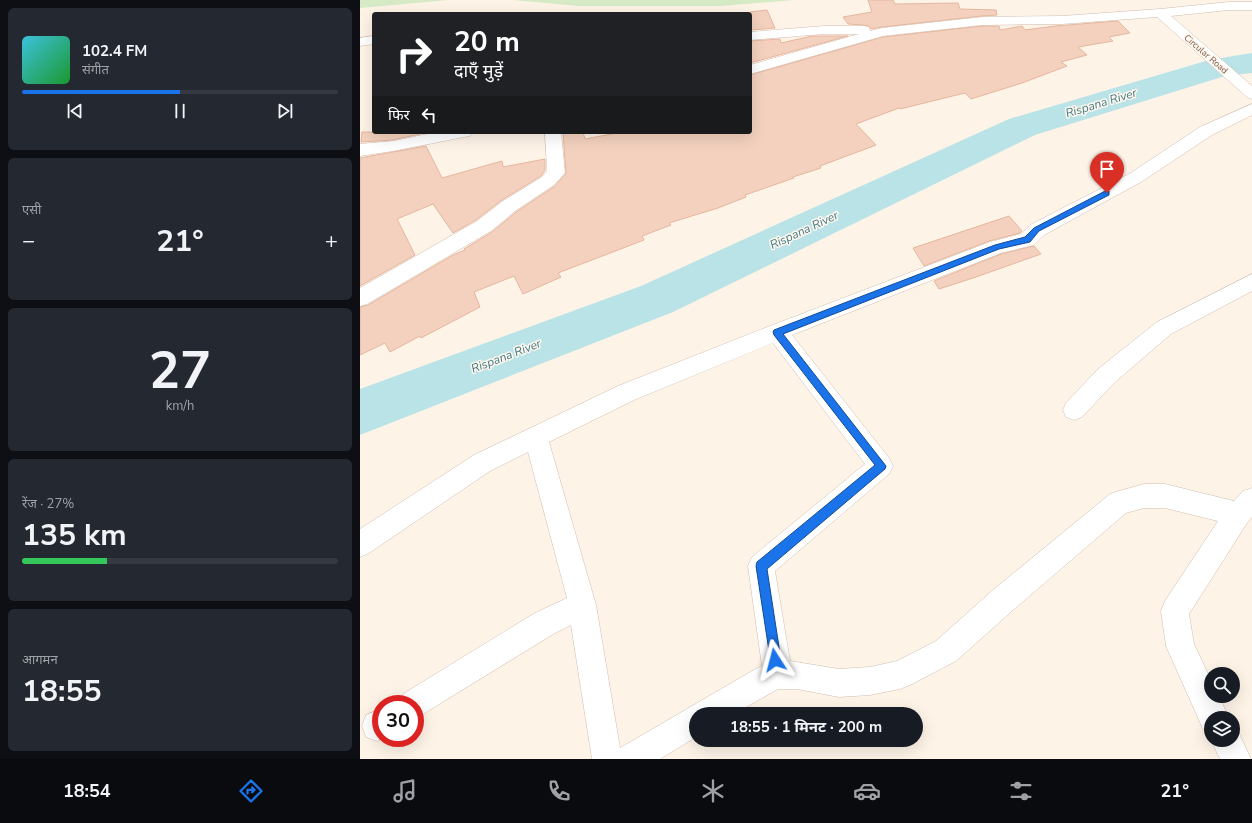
<!DOCTYPE html>
<html lang="hi">
<head>
<meta charset="utf-8">
<style>
  body { margin:0; font-family:"Nunito Sans","Noto Sans Devanagari",sans-serif; background:#242831; color:#f1f3f6; height:100vh; display:flex; flex-direction:column; font-size:15px; white-space:nowrap }
  * { box-sizing:border-box; margin:0 }
  p { font-size:13px; color:#9ea1a6 }
  .icon { flex:none; width:22px; height:22px; fill:none; stroke:currentColor; stroke-width:2; stroke-linecap:round; stroke-linejoin:round }
  .map { position:relative; flex:1; overflow:hidden }
  .sheet { display:flex; flex-direction:column; gap:8px; padding:8px; background:#0d0f14; width:360px }
  .sheet>* { flex:none }
  .top-card { position:absolute; left:12px; top:12px; width:380px; height:122px; border-radius:4px; box-shadow:0 4px 16px #0002; background:#202124; color:#fff; overflow:hidden }
  .tools { position:absolute; left:844px; top:667px; display:grid; gap:8px }
  .tools a { display:grid; place-items:center; width:36px; height:36px; border-radius:50%; background:#171b24; box-shadow:0 4px 16px #0002; font-size:20px }
  .speed { position:absolute; left:12px; top:695px; display:flex; gap:8px; font-size:20px; font-weight:700; text-align:center }
  .speed>* { display:grid; place-content:center; width:52px; height:52px; border-radius:50%; background:#171b24; box-shadow:0 4px 16px #0002; line-height:1 }
  .speed .limit { border:6px solid #d22; background:#fff; color:#111 }
  .pin { position:absolute; display:grid; place-items:center; width:34px; height:34px; color:#fff; margin:-41px -17px; border-radius:50% 50% 50% 0; rotate:-45deg; box-shadow:0 0 4px #0007 }
  .pin .icon { rotate:45deg }
  .me { position:absolute; width:44px; margin:-22px; rotate:351deg; stroke-linejoin:round; filter:drop-shadow(0 0 3px #0008) }
  .turn { display:flex; align-items:center; gap:14px; height:84px; padding:0 16px; font-size:18px }
  .turn .icon { width:52px; height:52px; stroke-width:2.5 }
  .turn b { display:block; font-size:28px; line-height:34px }
  .then { display:flex; align-items:center; height:38px; padding:0 16px; background:#0003; gap:8px; font-size:15px }
  .big { font-size:30px; font-weight:700; line-height:1.1 }
  .sheet .card { flex:1; display:flex; flex-direction:column; justify-content:center; gap:6px; min-width:0; padding:0 14px; border-radius:6px; background:#242831 }
  .sheet .dial { align-items:center; gap:0 }
  .dial b { font-size:52px; line-height:1 }
  .song { display:flex; align-items:center; gap:12px }
  .cover { width:48px; height:48px; border-radius:6px; background:linear-gradient(135deg,hsl(190 70% 55%),hsl(130 70% 35%)) }
  .played { height:4px; border-radius:2px; background:linear-gradient(90deg,#1a73e8 50%,#363941 50%) }
  .keys { display:flex; justify-content:space-around; direction:ltr }
  .heat { display:flex; justify-content:space-between; align-items:center; font-size:22px; direction:ltr }
  .charge { height:6px; border-radius:3px; background:linear-gradient(90deg,#34c759 27%,#363941 0) }
  .trip { position:absolute; left:329px; top:707px; width:234px; height:40px; border-radius:20px; background:#171b24; box-shadow:0 4px 16px #0002; font-weight:700; line-height:40px; text-align:center }
  .tab-bar { display:flex; height:64px; justify-content:space-around; align-items:center; background:#090b0e; color:#9ea1a6 }
  .tab-bar .icon { width:28px; height:28px }
  .tab-bar .selected { color:#1a73e8 }
  .tab-bar b { font-size:18px; color:#f1f3f6 }
  main { display:flex; flex:1; min-height:0 }
  .map>svg:first-child { display:block }
</style>
</head>
<body>
<main>
<section class="sheet">
<div class="card">
<div class="song"><i class="cover"></i><div><b>102.4 FM</b><p>संगीत</p></div></div>
<div class="played"></div>
<div class="keys"><svg class="icon" aria-label="previous" viewBox="0 0 24 24"><path d="M18 5L8 12l10 7zM5 5v14"/></svg><svg class="icon" aria-label="pause" viewBox="0 0 24 24"><path d="M8 5v14M16 5v14"/></svg><svg class="icon" aria-label="next" viewBox="0 0 24 24"><path d="M6 5l10 7-10 7zM19 5v14"/></svg></div>
</div>
<div class="card"><p>एसी</p>
<div class="heat"><a>−</a><b class="big">21°</b><a>+</a></div>
</div>
<div class="card dial"><b>27</b><p>km/h</p></div>
<div class="card"><p>रेंज · 27%</p><b class="big">135 km</b><div class="charge"></div></div>
<div class="card"><p>आगमन</p><b class="big">18:55</b></div>
</section>
<div class="map">
<svg width="892" height="759" viewBox="0 0 892 759">
  <rect width="100%" height="100%" fill="#fdf3e7"/>
  <path fill="#d6ebc5" d="M 0,0 L 89,0 L 0,8 Z
    M 152,0 L 434,0 L 361,6 L 219,6 Z"/>
  <g fill="none" stroke-linecap="round" stroke-linejoin="round">
    <path fill="#bae3e7" fill-rule="evenodd" d="M 892,53 L 892,73 L 865,76 L 675,135 L 313,312 L 0,435 L 0,389 L 281,286 L 649,119 L 849,60 Z"/>
  </g>
  <path fill="#f3d1be" stroke="#e6b69e" d="M 508,0 L 533,0 L 535,4 L 598,3 L 600,9 L 636,10 L 637,15 L 622,16 L 522,27 L 511,29 L 509,26 L 504,25 L 488,24 L 483,17 L 512,12 Z
    M 407,10 L 415,28 L 390,30 L 390,12 Z
    M 758,21 L 770,33 L 749,37 L 753,41 L 718,47 L 727,55 L 701,62 L 707,66 L 662,83 L 611,99 L 605,93 L 540,109 L 539,108 L 496,124 L 516,145 L 460,166 L 461,168 L 433,177 L 434,178 L 385,195 L 386,197 L 358,208 L 309,223 L 311,225 L 282,236 L 284,240 L 198,273 L 201,277 L 163,294 L 154,276 L 114,292 L 120,307 L 61,338 L 60,336 L 30,352 L 25,343 L 0,355 L 0,307 L 8,305 L 93,255 L 105,250 L 104,249 L 132,232 L 156,212 L 195,186 L 206,173 L 203,132 L 223,132 L 225,139 L 262,132 L 390,132 L 390,75 L 523,37 L 622,26 L 639,26 L 640,30 L 662,26 L 665,30 L 695,26 Z
    M 452,36 L 488,36 L 390,63 L 390,41 L 420,39 L 421,43 Z
    M 2,132 L 59,132 L 60,134 L 33,140 L 1,142 Z
    M 66,146 L 82,178 L 142,161 L 143,167 L 185,159 L 185,170 L 181,176 L 142,200 L 116,220 L 93,233 L 73,204 L 37,219 L 55,255 L 0,286 L 0,158 Z
    M 649,216 L 662,231 L 660,233 L 629,241 L 564,266 L 553,248 Z
    M 674,246 L 681,254 L 616,277 L 579,289 L 574,281 L 641,254 Z"/>
  <g fill="none" stroke-linecap="round" stroke-linejoin="round">
    <defs>
      <path id="minor" d="M 869,2 L 892,2 L 892,10 L 869,10 L 811,16 L 892,86 L 892,99 L 887,97 L 797,17 L 702,24 L 622,25 L 523,36 L 390,74 L 390,65 L 499,34 L 464,34 L 390,40 L 390,32 L 464,26 L 504,26 L 509,27 L 510,31 L 522,28 L 622,17 L 702,16 L 800,9 Z
        M 14,36 L 14,44 L 0,46 L 0,38 Z
        M 892,104 L 892,115 L 852,135 L 781,182 L 684,235 L 674,245 L 641,253 L 432,335 L 529,458 L 533,466 L 529,474 L 415,571 L 430,661 L 479,669 L 510,667 L 537,661 L 576,641 L 633,590 L 750,494 L 759,491 L 784,484 L 805,484 L 874,501 L 883,491 L 892,488 L 892,517 L 887,523 L 829,614 L 834,644 L 851,680 L 851,696 L 859,696 L 869,718 L 851,718 L 851,732 L 843,729 L 806,646 L 801,611 L 805,601 L 858,521 L 805,508 L 784,508 L 766,513 L 653,610 L 596,661 L 550,685 L 540,689 L 510,695 L 479,697 L 437,689 L 418,689 L 374,714 L 336,714 L 336,737 L 300,759 L 232,759 L 211,625 L 195,633 L 63,714 L 55,718 L 55,704 L 38,704 L 43,694 L 175,613 L 207,598 L 168,452 L 130,471 L 9,553 L 0,557 L 0,529 L 114,455 L 258,386 L 410,326 L 630,242 L 661,234 L 670,225 L 769,174 L 840,127 ZM 413,343 L 505,464 L 392,557 L 388,566 L 402,666 L 392,671 L 260,748 L 236,605 L 189,442 L 274,400 Z
        M 77,132 L 112,132 L 110,136 L 104,137 L 33,151 L 0,156 L 0,144 L 33,141 Z
        M 185,132 L 201,132 L 205,173 L 194,185 L 155,211 L 131,231 L 7,304 L 0,306 L 0,288 L 117,221 L 143,201 L 182,177 L 187,171 Z
        M 892,274 L 892,291 L 811,334 L 754,383 L 722,417 L 714,420 L 706,417 L 703,410 L 706,403 L 738,369 L 797,322 Z
        M 21,709 L 21,738 L 24,738 L 17,741 L 6,737 L 2,726 L 6,715 Z
        M 873,728 L 877,729 L 891,759 L 860,759 L 851,740 L 873,740 Z"/>
    </defs>
    <use href="#minor" stroke="#d1bdaf" stroke-width="1"/>
    <use href="#minor" fill="#fff" fill-rule="evenodd"/>
  </g>
  <path fill="#1a73e8" stroke="#114b97" d="M 747,190 L 749,191 L 749,195 L 679,231 L 670,242 L 639,249 L 423,334 L 526,466 L 525,469 L 407,569 L 421,660 L 420,664 L 415,666 L 411,664 L 396,566 L 397,562 L 515,465 L 414,335 L 413,332 L 414,330 L 635,245 L 665,237 L 674,228 Z"/>
  <g text-anchor="middle" stroke-width="3" stroke-linejoin="round" paint-order="stroke">
    <g font-size="9" fill="#77594a" stroke="#fff7ee">
      <text transform="translate(846 54) rotate(41)" y="3">Circular Road</text>
    </g>
    <g font-size="12" font-style="italic" fill="#407b84" stroke="#fff7ee">
      <text transform="translate(741 103) rotate(-17)" y="4">Rispana River</text>
      <text transform="translate(444 230) rotate(-25)" y="4">Rispana River</text>
      <text transform="translate(146 356) rotate(-21)" y="4">Rispana River</text>
    </g>
  </g>
</svg>
<div class="tools">
<a><svg class="icon" aria-label="search" viewBox="0 0 24 24"><circle cx="10" cy="10" r="6"/><path d="M15 15l6 6"/></svg></a>
<a><svg class="icon" aria-label="layers" viewBox="0 0 24 24"><path d="M12 4l9 5-9 5-9-5zM3 14l9 5 9-5"/></svg></a>
</div>
<div class="speed"><div class="limit">30</div></div>
<div class="pin" style="left:747px;top:193px;background:#d93025"><svg class="icon" aria-label="arrive" viewBox="0 0 24 24"><path d="M6 21V4h12l-3 4 3 4H6"/></svg></div>
<svg class="me" style="left:415px;top:660px" viewBox="-20 -20 40 40"><path d="M0-17L14 15 0 8-14 15z" fill="#1a73e8" stroke="#fff" stroke-width="4"/></svg>
<div class="trip">18:55 · 1 मिनट · 200 m</div>
<div class="top-card">
<div class="turn"><svg class="icon" aria-label="right" viewBox="0 0 24 24"><path d="M7 20v-9h11M14 6l5 5-5 5"/></svg><div><b>20 m</b>दाएँ मुड़ें</div></div>
<div class="then">फिर<svg class="icon" aria-label="left" viewBox="0 0 24 24"><path d="M17 20v-9H6M10 6l-5 5 5 5"/></svg></div>
</div>
</div>
</main>
<nav class="tab-bar">
<b>18:54</b>
<svg class="icon selected" aria-label="directions" viewBox="0 0 24 24"><path d="M12 3l9 9-9 9-9-9zM9 14v-3h6M13 9l2 2-2 2"/></svg>
<svg class="icon" aria-label="music" viewBox="0 0 24 24"><path d="M9 18V5l10-2v13"/><circle cx="6" cy="18" r="3"/><circle cx="16" cy="16" r="3"/></svg>
<svg class="icon" aria-label="phone" viewBox="0 0 24 24"><path d="M5 4h4l2 5-3 2q2 4 5 5l2-3 5 2v4C11 20 4 13 5 4z"/></svg>
<svg class="icon" aria-label="climate" viewBox="0 0 24 24"><path d="M12 3v18M4 7l16 10M4 17L20 7"/></svg>
<svg class="icon" aria-label="car" viewBox="0 0 24 24"><path d="M5 17H2v-5l4-1 3-4h7l3 4 3 1v5h-3M9 17h6M6 11h13"/><circle cx="7" cy="17" r="2"/><circle cx="17" cy="17" r="2"/></svg>
<svg class="icon" aria-label="filters" viewBox="0 0 24 24"><path d="M4 7h16M4 17h16"/><circle cx="9" cy="7" r="2"/><circle cx="15" cy="17" r="2"/></svg>
<b>21°</b>
</nav>
</body>
</html>
